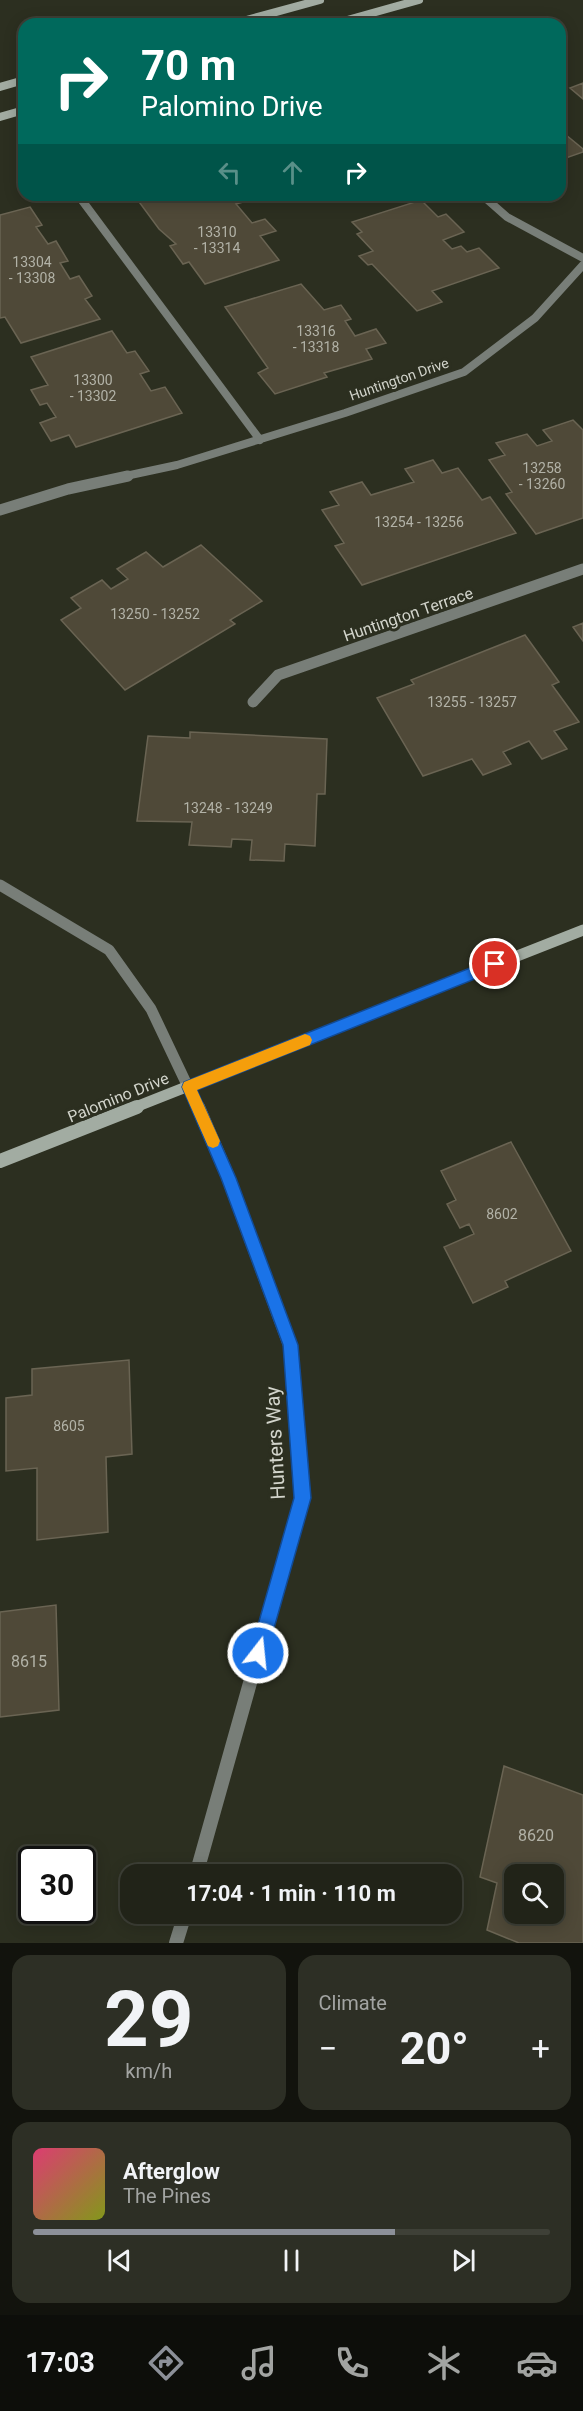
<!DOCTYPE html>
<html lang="en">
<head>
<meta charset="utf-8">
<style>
  body { margin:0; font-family:Roboto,sans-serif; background:#2d2f25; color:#f1f3f6; height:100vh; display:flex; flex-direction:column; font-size:22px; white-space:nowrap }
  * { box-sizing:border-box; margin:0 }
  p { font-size:20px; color:#a2a4a2 }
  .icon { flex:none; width:33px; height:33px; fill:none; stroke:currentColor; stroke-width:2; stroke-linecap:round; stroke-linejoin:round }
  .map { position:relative; height:1943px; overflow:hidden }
  .side { display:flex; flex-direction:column; gap:12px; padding:12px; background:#12130d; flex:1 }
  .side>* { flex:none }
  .top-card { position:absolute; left:18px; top:18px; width:548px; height:183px; border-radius:18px; box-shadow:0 3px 15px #0003,0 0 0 2px #3e4037; background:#00695c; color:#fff; overflow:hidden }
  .tools { position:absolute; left:504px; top:1864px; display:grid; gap:12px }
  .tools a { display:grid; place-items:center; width:60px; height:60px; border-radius:12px; background:#212318; box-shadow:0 3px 15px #0003,0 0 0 2px #3e4037; font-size:30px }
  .speed { position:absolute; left:18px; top:1846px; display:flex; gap:12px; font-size:30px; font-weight:700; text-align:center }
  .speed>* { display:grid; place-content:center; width:78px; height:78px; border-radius:50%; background:#212318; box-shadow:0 3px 15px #0003,0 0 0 2px #3e4037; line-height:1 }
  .speed .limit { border:3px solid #111; border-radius:9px; background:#fff; color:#111 }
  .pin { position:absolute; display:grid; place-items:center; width:51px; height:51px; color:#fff; margin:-26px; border:3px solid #fff; border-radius:50%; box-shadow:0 2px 6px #0007 }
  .me { position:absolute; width:66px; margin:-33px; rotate:16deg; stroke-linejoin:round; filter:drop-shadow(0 0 4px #0008) }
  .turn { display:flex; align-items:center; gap:21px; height:126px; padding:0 24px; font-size:27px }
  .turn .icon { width:78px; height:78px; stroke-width:2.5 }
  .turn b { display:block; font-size:42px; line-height:51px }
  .lanes { display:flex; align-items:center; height:57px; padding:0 24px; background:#0003; justify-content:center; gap:30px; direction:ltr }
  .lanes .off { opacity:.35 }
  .big { font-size:45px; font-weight:700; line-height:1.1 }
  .side .tile { flex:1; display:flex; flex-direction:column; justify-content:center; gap:9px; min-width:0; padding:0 21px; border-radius:18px; background:#2d2f25 }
  .side .dial { align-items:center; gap:0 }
  .dial b { font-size:78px; line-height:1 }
  .song { display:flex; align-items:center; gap:18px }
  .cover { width:72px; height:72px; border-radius:9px; background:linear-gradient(135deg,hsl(340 70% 55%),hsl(70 70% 35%)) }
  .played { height:6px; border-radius:3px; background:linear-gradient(90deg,#8c9099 70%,#3e4037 70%) }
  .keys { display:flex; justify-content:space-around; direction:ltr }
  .heat { display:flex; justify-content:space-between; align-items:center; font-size:33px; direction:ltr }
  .side .tiles { flex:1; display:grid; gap:12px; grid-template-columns:1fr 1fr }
  .tile:last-child { grid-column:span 2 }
  .trip { position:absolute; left:120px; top:1864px; width:342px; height:60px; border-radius:18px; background:#212318; box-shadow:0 3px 15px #0003,0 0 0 2px #3e4037; font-weight:700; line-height:60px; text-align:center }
  .dock { display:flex; height:96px; justify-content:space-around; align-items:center; background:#0d0e0a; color:#a2a4a2 }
  .dock .icon { width:42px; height:42px }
  .dock .on { color:#8c9099 }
  .dock b { font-size:27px; color:#f1f3f6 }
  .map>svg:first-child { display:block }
</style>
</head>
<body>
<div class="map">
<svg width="583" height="1943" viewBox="0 0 583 1943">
  <rect width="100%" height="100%" fill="#2c2f20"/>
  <path fill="#4f4938" stroke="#6a6453" stroke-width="1.5" fill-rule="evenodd" d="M 583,83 L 583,99 L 570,88 Z
    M 560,130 L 583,149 L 583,152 L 566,158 L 560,152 Z
    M 134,195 L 246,195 L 250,200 L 236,204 L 252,223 L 265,219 L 276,231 L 260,236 L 279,260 L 205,284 L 189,262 L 183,264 L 170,246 L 176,244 L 159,229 Z
    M 421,200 L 438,217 L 446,214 L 464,232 L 443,240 L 452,249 L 461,246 L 467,252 L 479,248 L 499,268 L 432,291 L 442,302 L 417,311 L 372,264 L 368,265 L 359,256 L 373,251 L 357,234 L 362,232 L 352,222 Z
    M 30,207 L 42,225 L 36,227 L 48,244 L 56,241 L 68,261 L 60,263 L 70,279 L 79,276 L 92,296 L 85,299 L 100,319 L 21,343 L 5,317 L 0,318 L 0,215 Z
    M 301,284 L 324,310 L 341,305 L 351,319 L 345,321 L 355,336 L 376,329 L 386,343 L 366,349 L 372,359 L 324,373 L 327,377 L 275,394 L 258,373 L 268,368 L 225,307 Z
    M 112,331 L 127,353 L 135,351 L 149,371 L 140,374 L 151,391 L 165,387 L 182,413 L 76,447 L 69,435 L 51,441 L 40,423 L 56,417 L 47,403 L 40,405 L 31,390 L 48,385 L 31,357 Z
    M 573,420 L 583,430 L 583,518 L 536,534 L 506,494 L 512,492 L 489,460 L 505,455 L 496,443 L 527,434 L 537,446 L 552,441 L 543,430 Z
    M 433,460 L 442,473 L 458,468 L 482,500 L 490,497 L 516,533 L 362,585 L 335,546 L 344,543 L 322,510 L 339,505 L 330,492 L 362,482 L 371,495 L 414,482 L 405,469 Z
    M 201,545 L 262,601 L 230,620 L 235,624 L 125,690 L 61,620 L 81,608 L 71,598 L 102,580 L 111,589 L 128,579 L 117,569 L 146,552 L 163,567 Z
    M 583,623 L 583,641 L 573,627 Z
    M 525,635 L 559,682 L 552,685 L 579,722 L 554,731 L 567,749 L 542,759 L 529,741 L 503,752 L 511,764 L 483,775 L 472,759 L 423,776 L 377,698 L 414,684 L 411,680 Z
    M 190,732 L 327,739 L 325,794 L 317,794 L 315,846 L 285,844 L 284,861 L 250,860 L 252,840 L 232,839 L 231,847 L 189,845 L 192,822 L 137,821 L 148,736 L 190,738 Z
    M 511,1142 L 571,1251 L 505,1281 L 508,1287 L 473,1303 L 444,1247 L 474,1234 L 469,1224 L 460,1228 L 447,1204 L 456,1200 L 441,1171 Z
    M 129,1360 L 132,1454 L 106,1457 L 108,1532 L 37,1540 L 37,1468 L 6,1471 L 6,1398 L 32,1395 L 32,1369 Z
    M 56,1605 L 59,1710 L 0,1717 L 0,1612 Z
    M 504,1766 L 583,1795 L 583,1943 L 519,1943 L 487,1930 L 497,1883 L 480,1877 ZM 514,1875 L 554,1875 L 554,1914 L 514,1914 Z"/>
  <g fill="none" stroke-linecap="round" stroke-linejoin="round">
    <path stroke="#787e78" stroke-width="8" d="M 482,195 L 507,217 L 583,258
      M 81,199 L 260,440
      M 121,477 L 177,465 L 345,413 L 464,372 L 535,318 L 583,265"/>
    <path stroke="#787e78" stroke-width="11" d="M 0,510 L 68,489 L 128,476
      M 253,702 L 278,675 L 583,569
      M 0,885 L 109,950 L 151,1009 L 198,1108"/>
    <path stroke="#787e78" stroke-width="14" d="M 196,1875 L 302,1498 L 290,1345 L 228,1177 L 198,1107
      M 176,1943 L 185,1914"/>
    <path stroke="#a2aca2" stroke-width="8" d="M 232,24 L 320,0
      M 333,24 L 419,0
      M 0,87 L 24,80
      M 0,117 L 24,110"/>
    <path stroke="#a2aca2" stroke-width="11" d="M 133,1108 L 583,930"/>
    <path stroke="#a2aca2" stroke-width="14" d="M 0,1161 L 137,1107"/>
  </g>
  <path fill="#1a73e8" stroke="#114b97" stroke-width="1.5" d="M 495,958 L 500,960 L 502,964 L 500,969 L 197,1090 L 236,1178 L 298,1345 L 311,1498 L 267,1653 L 264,1659 L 258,1662 L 252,1659 L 250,1653 L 294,1498 L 283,1345 L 221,1178 L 182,1087 L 184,1082 Z"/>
  <path fill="#f59e0b" d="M 305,1034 L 310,1036 L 312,1040 L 310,1045 L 197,1090 L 220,1141 L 218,1146 L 213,1148 L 208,1146 L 182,1087 L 184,1082 Z"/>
  <g text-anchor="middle" stroke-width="6" stroke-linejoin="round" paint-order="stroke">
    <g font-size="14" fill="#b2b2a7">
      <text x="217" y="237">13310<tspan x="217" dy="16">- 13314</tspan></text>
      <text x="32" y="267">13304<tspan x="32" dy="16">- 13308</tspan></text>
      <text x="316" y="336">13316<tspan x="316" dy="16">- 13318</tspan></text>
      <text x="93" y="385">13300<tspan x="93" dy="16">- 13302</tspan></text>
      <text x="542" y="473">13258<tspan x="542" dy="16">- 13260</tspan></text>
      <text x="419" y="527">13254 - 13256</text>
      <text x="155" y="619">13250 - 13252</text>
      <text x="472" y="707">13255 - 13257</text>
      <text x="228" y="813">13248 - 13249</text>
      <text x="502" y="1219">8602</text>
      <text x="69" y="1431">8605</text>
    </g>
    <g font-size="14" fill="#d3d5cc" stroke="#2c2f20">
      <text transform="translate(399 379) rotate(-19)" y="5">Huntington Drive</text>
    </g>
    <g font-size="16" fill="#d3d5cc" stroke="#2c2f20">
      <text transform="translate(408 614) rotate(-19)" y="6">Huntington Terrace</text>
      <text transform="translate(118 1097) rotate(-22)" y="6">Palomino Drive</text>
    </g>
    <g font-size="16" fill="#b2b2a7">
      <text x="29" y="1667">8615</text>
      <text x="536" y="1841">8620</text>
    </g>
    <g font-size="20" fill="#d3d5cc" stroke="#2c2f20">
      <text transform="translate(275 1443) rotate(-93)" y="7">Hunters Way</text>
    </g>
  </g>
</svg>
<div class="tools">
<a><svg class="icon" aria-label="search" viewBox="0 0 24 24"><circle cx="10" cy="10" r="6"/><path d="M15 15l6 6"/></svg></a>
</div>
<div class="speed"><div class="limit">30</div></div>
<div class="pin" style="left:495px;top:964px;background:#d93025"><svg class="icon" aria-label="arrive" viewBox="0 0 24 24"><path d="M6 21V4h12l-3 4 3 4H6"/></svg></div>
<svg class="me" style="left:258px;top:1653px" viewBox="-20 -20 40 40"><circle r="17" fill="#1a73e8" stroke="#fff" stroke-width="3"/><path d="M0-11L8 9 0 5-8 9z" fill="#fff"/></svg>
<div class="trip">17:04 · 1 min · 110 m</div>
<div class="top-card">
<div class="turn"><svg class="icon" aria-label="right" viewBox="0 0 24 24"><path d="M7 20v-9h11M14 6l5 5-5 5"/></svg><div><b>70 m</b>Palomino Drive</div></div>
<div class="lanes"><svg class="icon off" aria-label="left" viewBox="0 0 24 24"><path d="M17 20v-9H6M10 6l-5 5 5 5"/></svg><svg class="icon off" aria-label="ahead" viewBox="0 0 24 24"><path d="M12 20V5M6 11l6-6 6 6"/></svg><svg class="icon" aria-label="right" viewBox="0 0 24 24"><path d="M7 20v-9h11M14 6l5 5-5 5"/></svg></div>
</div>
</div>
<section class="side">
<div class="tiles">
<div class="tile dial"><b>29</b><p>km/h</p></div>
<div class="tile"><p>Climate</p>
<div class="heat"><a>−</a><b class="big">20°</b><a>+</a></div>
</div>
<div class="tile">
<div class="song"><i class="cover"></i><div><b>Afterglow</b><p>The Pines</p></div></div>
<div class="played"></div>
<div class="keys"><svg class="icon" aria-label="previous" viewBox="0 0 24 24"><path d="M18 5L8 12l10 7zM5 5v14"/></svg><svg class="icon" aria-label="pause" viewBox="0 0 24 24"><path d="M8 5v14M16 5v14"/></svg><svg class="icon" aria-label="next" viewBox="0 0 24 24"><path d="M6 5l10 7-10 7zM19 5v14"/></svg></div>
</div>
</div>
</section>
<nav class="dock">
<b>17:03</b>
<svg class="icon on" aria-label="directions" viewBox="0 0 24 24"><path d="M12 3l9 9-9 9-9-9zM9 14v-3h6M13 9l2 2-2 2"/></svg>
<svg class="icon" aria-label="music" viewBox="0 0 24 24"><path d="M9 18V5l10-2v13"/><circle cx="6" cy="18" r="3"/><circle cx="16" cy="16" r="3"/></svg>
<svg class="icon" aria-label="phone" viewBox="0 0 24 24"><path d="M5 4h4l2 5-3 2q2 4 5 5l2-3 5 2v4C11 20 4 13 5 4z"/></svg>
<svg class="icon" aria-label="climate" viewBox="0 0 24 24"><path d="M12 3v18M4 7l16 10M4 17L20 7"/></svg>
<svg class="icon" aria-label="car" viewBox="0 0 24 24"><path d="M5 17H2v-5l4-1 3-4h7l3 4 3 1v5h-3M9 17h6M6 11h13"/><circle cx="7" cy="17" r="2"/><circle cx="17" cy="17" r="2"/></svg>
</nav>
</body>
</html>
